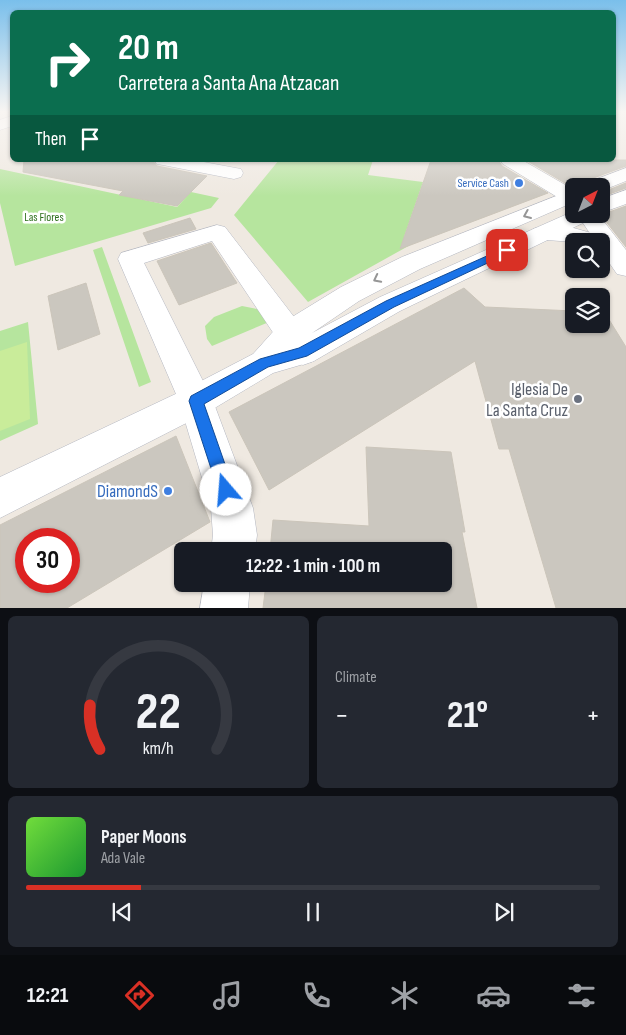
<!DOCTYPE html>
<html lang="en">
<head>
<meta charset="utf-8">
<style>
  body { margin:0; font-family:"Sofia Sans Condensed",sans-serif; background:#242831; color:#f1f3f6; height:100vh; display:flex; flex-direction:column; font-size:19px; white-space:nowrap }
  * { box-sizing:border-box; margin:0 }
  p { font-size:16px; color:#9ea1a6 }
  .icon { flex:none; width:28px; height:28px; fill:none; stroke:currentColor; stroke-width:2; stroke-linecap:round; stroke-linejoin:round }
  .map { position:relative; height:608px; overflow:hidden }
  .drawer { display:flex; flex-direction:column; gap:8px; padding:8px; background:#0d0f14; flex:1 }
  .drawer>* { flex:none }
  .guide { position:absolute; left:10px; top:10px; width:606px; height:152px; border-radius:8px; box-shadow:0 1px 4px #0004; background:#0b6e4f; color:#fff; overflow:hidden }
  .needle { width:32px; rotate:42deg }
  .tools { position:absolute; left:565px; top:178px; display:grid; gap:10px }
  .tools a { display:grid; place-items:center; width:45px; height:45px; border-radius:8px; background:#171b24; box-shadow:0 1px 4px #0004; font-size:25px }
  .speed { position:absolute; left:15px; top:528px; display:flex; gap:10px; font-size:25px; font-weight:700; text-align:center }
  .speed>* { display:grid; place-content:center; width:65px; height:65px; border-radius:50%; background:#171b24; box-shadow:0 1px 4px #0004; line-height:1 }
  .speed .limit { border:8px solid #d22; background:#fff; color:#111 }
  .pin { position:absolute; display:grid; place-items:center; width:42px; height:42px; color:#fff; margin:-21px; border-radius:10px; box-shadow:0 2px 8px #0006 }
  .me { position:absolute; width:55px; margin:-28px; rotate:342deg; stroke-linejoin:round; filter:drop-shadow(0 0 4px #0008) }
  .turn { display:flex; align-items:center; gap:18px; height:105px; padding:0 25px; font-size:22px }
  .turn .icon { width:65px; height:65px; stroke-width:2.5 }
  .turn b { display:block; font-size:35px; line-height:42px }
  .then { display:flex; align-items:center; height:48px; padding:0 25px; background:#0003; gap:10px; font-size:19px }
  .big { font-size:38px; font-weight:700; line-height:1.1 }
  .drawer .tile { flex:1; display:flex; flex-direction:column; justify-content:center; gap:8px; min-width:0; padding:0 18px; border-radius:8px; background:#242831 }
  .drawer .dial { align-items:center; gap:0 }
  .dial svg { height:130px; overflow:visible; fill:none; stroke:#363941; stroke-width:7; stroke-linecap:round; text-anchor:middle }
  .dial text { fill:#f1f3f6; stroke:none }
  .song { display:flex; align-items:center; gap:15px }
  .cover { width:60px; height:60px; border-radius:8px; background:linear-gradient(135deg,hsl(100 70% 55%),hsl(130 70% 35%)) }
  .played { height:5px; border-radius:2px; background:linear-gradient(90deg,#d93025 20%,#363941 20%) }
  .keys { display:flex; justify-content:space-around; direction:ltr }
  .heat { display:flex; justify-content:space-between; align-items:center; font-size:28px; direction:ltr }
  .drawer .tiles { flex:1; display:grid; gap:8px; grid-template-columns:1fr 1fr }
  .tile:last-child { grid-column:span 2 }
  .trip { position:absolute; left:174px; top:542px; width:278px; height:50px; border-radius:8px; background:#171b24; box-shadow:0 1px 4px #0004; font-weight:700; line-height:50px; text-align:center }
  .dock { display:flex; height:80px; justify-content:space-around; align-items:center; background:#090b0e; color:#9ea1a6 }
  .dock .icon { width:35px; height:35px }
  .dock .selected { color:#d93025 }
  .dock b { font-size:22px; color:#f1f3f6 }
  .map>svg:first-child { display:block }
</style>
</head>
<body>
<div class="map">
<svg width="626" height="608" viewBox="0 0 626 608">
  <rect width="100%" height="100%" fill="#efe9e1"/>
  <path fill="#b6e59e" d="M 279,160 L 373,160 L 368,175 L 423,182 L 404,237 L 412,244 L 308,302 L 234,215 Z
    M 0,169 L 177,207 L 191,192 L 219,198 L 211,208 L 15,266 L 0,203 Z
    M 102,247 L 151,382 L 139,387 L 93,250 Z
    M 242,306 L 257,309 L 269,322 L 212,346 L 207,339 L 205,326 L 214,317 Z
    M 28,322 L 38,424 L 0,441 L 0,331 Z"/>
  <path fill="#c9ec9a" d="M 27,342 L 30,419 L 0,431 L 0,351 Z"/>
  <path fill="#cbc7bf" stroke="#cbc5ba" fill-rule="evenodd" d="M 24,160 L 152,160 L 157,166 L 207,176 L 177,206 L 119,195 L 123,191 L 23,172 Z
    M 431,160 L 498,160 L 502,166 L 548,193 L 400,249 Z
    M 526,160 L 626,160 L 626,166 L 588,180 L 584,186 L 579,186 L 577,183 L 570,186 Z
    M 626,183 L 626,188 L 601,197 L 601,193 Z
    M 626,206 L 626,247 L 601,215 Z
    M 190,218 L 196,229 L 148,243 L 143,233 Z
    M 211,243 L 237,283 L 179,305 L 157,261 Z
    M 86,283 L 100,334 L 58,350 L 48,296 Z
    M 464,288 L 485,307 L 574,311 L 574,324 L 601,324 L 601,313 L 605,313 L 626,347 L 626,608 L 556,608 L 509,449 L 499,449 L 475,361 L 269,490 L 229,412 Z
    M 176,436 L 210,522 L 67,608 L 0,608 L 0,525 ZM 26,539 L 69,539 L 69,581 L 26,581 Z
    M 366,447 L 451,452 L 465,532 L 462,532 L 477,608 L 263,608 L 266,584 L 442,584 L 442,551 L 270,551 L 273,520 L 369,526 Z"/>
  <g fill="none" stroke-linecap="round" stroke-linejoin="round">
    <defs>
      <path id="street" d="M 12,116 L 12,126 L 0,130 L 0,120 Z
        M 154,160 L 193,160 L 241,169 L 243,173 L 241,177 L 234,179 L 163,165 L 157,164 Z
        M 500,160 L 522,160 L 574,190 L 574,205 L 567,203 L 503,164 Z
        M 217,225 L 225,227 L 314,343 L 318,352 L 314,361 L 303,365 L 292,361 L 212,241 L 144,263 L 213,401 L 253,508 L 257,535 L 255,551 L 211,551 L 213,535 L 211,508 L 179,401 L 118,259 L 121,253 Z
        M 541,227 L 570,227 L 602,236 L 606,241 L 601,246 L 601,241 L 574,242 L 533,239 L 530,234 L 533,229 Z
        M 204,584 L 250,584 L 248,608 L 200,608 Z"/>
      <path id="secondary" d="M 626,168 L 626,181 L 601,191 L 601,186 L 586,186 L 589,182 Z
        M 574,189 L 574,202 L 420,269 L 359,301 L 312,333 L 380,297 L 574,211 L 574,214 L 598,214 L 626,250 L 626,276 L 617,274 L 601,251 L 601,241 L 595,241 L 583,223 L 400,311 L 314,361 L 273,373 L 208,412 L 0,518 L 0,477 L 184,390 L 253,354 L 279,325 L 341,287 L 402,257 Z
        M 626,190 L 626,204 L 601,213 L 601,199 Z"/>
    </defs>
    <use href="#street" stroke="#b4b7c1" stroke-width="1"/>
    <use href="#secondary" stroke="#b4b7c1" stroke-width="1"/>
    <use href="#street" fill="#fff" fill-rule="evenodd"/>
    <use href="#secondary" fill="#fff" fill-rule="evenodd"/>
  </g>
  <defs><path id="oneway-chevron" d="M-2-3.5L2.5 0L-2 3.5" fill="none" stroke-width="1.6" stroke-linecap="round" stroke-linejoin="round" transform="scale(1.25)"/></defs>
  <g stroke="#969696">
    <use href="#oneway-chevron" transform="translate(527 215) rotate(157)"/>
    <use href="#oneway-chevron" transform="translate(377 279) rotate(153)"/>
  </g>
  <linearGradient id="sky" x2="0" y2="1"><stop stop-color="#7abfeb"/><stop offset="0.57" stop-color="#f8f5f2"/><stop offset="1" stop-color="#f8f5f2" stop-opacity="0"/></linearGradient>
  <rect width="626" height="196" fill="url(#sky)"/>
  <path fill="#1a73e8" stroke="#114b97" d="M 507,247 L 512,250 L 511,252 L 394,307 L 307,356 L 268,367 L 204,404 L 234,490 L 231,496 L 226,498 L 220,496 L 189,401 L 191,396 L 260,359 L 299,348 L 386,301 Z"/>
  <g fill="#3f7fe0" stroke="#fff" stroke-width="2">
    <circle cx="519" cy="183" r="5"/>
    <circle cx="168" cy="491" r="5"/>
  </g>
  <circle fill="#6b7280" stroke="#fff" stroke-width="2" cx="578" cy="399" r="5"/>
  <g text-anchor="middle" stroke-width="5" stroke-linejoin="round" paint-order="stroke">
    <g font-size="12" fill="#366cbe" stroke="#fff" text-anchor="end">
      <text x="509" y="187">Service Cash</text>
    </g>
    <g font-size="12" fill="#2c6e1b" stroke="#fff">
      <text x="44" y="221">Las Flores</text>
    </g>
    <g font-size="18" fill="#5b616d" stroke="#fff" text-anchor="end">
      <text x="568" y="395">Iglesia De<tspan x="568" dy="21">La Santa Cruz</tspan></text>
    </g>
    <g font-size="18" fill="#366cbe" stroke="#fff" text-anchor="end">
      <text x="158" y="497">DiamondS</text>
    </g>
  </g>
</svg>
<div class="tools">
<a><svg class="needle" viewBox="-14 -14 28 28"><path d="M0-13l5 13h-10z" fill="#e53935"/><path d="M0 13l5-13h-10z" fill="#9ea1a6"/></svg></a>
<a><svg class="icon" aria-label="search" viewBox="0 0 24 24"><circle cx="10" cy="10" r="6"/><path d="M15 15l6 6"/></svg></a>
<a><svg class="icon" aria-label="layers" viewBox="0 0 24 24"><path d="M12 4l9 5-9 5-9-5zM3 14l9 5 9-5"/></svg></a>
</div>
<div class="speed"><div class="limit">30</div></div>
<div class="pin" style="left:507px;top:250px;background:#d93025"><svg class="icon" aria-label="arrive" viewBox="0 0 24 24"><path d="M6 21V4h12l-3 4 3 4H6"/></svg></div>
<svg class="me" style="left:226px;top:490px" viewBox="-20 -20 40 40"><circle r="19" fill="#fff"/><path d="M0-13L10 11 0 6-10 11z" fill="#1a73e8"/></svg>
<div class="trip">12:22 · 1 min · 100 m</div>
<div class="guide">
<div class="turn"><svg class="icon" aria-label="right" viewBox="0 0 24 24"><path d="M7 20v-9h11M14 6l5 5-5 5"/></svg><div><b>20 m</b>Carretera a Santa Ana Atzacan</div></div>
<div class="then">Then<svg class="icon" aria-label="arrive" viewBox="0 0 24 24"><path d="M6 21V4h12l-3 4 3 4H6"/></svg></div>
</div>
</div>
<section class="drawer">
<div class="tiles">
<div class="tile dial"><svg viewBox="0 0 100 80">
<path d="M14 69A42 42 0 1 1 86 69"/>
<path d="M14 69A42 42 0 0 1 8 42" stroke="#d93025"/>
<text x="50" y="56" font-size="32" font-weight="700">22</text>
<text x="50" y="72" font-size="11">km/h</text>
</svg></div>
<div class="tile"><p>Climate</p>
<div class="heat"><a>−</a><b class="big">21°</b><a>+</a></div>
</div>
<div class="tile">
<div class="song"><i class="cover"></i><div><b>Paper Moons</b><p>Ada Vale</p></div></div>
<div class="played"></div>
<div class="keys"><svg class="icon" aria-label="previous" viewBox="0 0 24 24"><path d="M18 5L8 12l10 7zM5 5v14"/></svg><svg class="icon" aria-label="pause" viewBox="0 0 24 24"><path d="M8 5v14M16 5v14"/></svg><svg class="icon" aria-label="next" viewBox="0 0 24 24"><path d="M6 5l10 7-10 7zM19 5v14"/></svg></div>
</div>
</div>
</section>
<nav class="dock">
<b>12:21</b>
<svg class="icon selected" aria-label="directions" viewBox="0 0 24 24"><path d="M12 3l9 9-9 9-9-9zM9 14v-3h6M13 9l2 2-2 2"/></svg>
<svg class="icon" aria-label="music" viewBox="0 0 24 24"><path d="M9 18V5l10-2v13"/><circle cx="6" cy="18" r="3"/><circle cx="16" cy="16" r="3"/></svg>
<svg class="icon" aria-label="phone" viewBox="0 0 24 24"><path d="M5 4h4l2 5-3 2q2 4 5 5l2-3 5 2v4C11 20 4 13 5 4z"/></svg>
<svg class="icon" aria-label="climate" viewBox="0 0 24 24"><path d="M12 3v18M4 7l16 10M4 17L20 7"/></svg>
<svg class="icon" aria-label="car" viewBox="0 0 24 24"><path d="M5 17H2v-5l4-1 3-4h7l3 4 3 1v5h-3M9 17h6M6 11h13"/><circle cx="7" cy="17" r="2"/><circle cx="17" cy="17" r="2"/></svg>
<svg class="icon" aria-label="filters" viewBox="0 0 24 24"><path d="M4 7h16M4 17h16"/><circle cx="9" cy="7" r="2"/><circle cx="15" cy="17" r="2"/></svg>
</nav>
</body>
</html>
